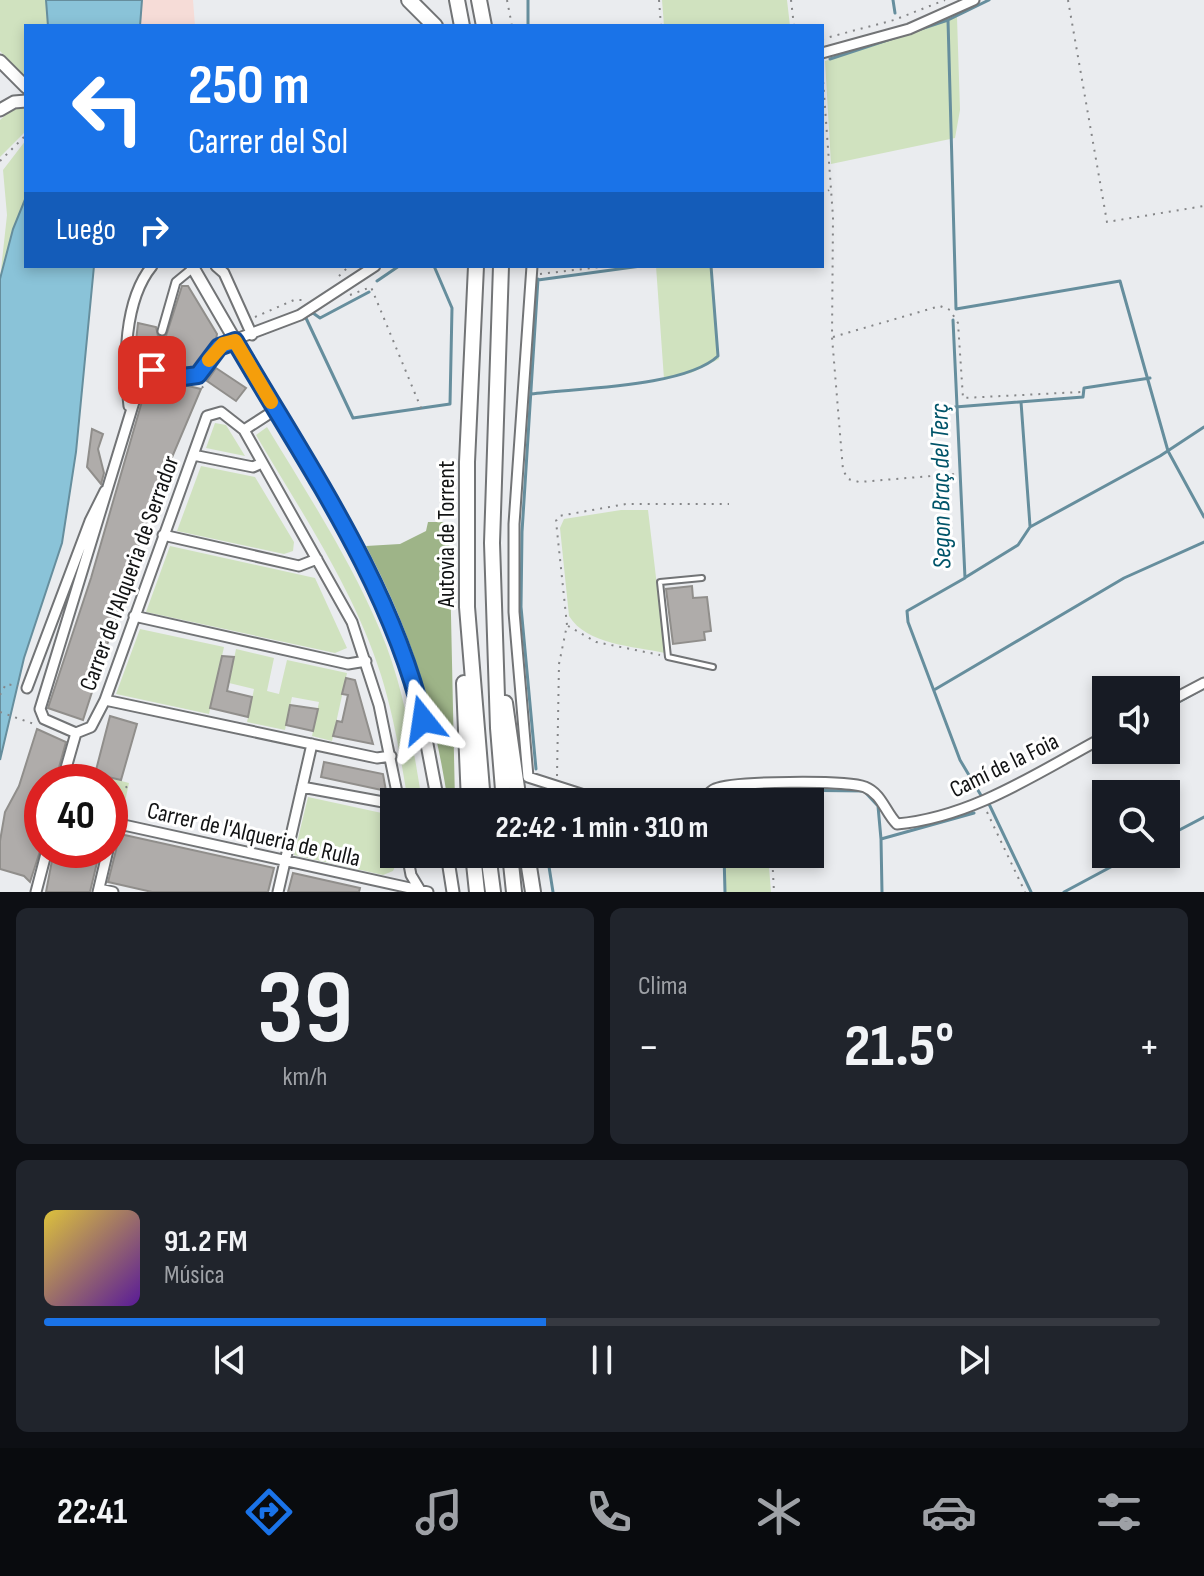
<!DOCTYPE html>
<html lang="es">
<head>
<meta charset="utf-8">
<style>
  body { margin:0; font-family:"Sofia Sans Condensed",sans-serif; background:#20242c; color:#f1f3f6; height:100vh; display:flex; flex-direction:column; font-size:30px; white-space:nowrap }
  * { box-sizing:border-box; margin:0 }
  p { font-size:26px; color:#9ea1a6 }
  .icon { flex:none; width:44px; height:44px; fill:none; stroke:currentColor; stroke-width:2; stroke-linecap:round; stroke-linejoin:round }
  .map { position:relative; height:892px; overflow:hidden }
  .panel { display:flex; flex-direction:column; gap:16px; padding:16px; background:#0d0f14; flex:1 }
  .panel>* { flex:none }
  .banner { position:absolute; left:24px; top:24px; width:800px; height:244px; border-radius:0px; box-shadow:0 4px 12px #0003; background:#1a73e8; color:#fff; overflow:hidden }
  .tools { position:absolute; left:1092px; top:676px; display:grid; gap:16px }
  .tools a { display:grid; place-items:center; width:88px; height:88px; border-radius:0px; background:#171b24; box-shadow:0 4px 12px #0003; font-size:40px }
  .speed { position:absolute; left:24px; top:764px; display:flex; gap:16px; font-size:40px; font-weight:700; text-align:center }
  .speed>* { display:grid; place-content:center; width:104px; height:104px; border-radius:50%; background:#171b24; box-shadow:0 4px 12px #0003; line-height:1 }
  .speed .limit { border:12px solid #d22; background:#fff; color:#111 }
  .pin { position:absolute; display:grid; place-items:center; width:68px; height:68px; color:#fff; margin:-34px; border-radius:16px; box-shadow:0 4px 12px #0006 }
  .me { position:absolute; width:88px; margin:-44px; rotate:345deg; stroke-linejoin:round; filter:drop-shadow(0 0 6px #0008) }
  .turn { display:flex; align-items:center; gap:28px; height:168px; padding:0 32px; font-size:36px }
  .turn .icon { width:104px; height:104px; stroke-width:2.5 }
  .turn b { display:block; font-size:56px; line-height:68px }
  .then { display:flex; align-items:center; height:76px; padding:0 32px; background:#0003; gap:16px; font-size:30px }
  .big { font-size:60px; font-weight:700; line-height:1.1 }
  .panel .widget { flex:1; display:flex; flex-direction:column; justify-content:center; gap:12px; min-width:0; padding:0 28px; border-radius:12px; background:#20242c }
  .panel .dial { align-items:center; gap:0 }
  .dial b { font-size:104px; line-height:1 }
  .song { display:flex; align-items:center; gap:24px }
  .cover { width:96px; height:96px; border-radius:12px; background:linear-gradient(135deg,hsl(50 70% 55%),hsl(270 70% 35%)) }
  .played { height:8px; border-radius:4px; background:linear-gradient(90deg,#1a73e8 45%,#363941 45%) }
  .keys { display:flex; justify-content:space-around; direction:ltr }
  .heat { display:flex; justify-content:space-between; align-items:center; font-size:44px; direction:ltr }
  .panel .tiles { flex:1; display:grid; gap:16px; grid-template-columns:1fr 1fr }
  .widget:last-child { grid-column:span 2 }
  .trip { position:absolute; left:380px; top:788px; width:444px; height:80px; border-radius:0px; background:#171b24; box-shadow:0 4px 12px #0003; font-weight:700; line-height:80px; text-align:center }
  .menu { display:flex; height:128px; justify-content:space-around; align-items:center; background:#090b0e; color:#9ea1a6 }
  .menu .icon { width:56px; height:56px }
  .menu .on { color:#1a73e8 }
  .menu b { font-size:36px; color:#f1f3f6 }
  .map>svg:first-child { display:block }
</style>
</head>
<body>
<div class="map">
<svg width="1204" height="892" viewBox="0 0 1204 892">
  <rect width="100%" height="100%" fill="#eaecef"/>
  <path fill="#f6dcd7" d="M 142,0 L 193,0 L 195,26 L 140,26 Z"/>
  <path fill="#d0e2bf" d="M 0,0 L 46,0 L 48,26 L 26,26 L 26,79 L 0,51 Z
    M 662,0 L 787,0 L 790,26 L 664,26 Z
    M 957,17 L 960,110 L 955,138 L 831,164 L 825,61 Z
    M 26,106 L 26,131 L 0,157 L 0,120 L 11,110 Z
    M 26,140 L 26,197 L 13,229 L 0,279 L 7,215 L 3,170 Z
    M 656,266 L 712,266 L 719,359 L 691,373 L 664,379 Z
    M 215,423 L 226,425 L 245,456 L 206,448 Z
    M 267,427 C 307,493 350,559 380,630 C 403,684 413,744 422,802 L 408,802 C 401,759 394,717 381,675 C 354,589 301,512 256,435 Z
    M 201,466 L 255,477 L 294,542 L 293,551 L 284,554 L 177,531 Z
    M 621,510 L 648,510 L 665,653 C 633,646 587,645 569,616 L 560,528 L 564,519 Z
    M 170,546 L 315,578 L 347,648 L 335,653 L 146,612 Z
    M 140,629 L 224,647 L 209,714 L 116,694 Z
    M 236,649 L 274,658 L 267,691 L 279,694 L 287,660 L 347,673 L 332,741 L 312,736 L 319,702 L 292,697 L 285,730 L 247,722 L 254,689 L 229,683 Z
    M 75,769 L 129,783 L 122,816 L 110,814 L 110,782 L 72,782 Z
    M 308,797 L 391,815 L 396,864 L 393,871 L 383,875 L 294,855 Z
    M 724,854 L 768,854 L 771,892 L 726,892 Z"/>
  <path fill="#9eb488" d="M 428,522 L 449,522 L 455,802 L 448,802 C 432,702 413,636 366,546 L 400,544 L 426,531 Z"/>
  <path fill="#8ac3d8" stroke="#668e9d" stroke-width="2" d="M 46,0 L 142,0 L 140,26 L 48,26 Z
    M 26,197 L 26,266 L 94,266 L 76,452 L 62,543 L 24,658 L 0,760 L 0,279 L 13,229 Z"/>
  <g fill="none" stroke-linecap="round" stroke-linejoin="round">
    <path stroke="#668e9d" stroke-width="3" d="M 528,0 L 528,26
      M 893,0 L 895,13
      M 989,0 L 948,20 L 956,309 L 1120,281 L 1168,451 L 1204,517
      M 830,59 L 948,20
      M 538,280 L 641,266
      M 377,281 L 399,266
      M 305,316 L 353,418 L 450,404 L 452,308 L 434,266
      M 306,316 L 313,313 L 320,318 L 369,292
      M 953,320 L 965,578 L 907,611 L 908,622 L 960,760 L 982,797
      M 262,334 L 285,325
      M 531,394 C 579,388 685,387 718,356 L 711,266
      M 1021,402 L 1030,526
      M 955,407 L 1083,397 L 1084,388 L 1150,378
      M 966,577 L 1018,545 L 1030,527 L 1160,456 L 1204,427
      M 934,690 L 1124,578 L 1204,542
      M 1166,709 L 1204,688
      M 536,769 L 521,607 L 522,532 L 538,279
      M 777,790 L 864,791 L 878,806 L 881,839
      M 537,791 L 539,802
      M 722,802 L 722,794 L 761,791
      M 988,804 L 998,798
      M 989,804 L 1031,892
      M 1166,837 L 1204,817
      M 547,854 L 553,892
      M 724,854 L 725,892
      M 882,892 L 881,839 L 974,813
      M 1064,892 L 1135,854"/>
  </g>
  <path fill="#afacaa" stroke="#908e8b" stroke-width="2" d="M 182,286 L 188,286 L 217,334 L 216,340 L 194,368 L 134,360 L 138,323 L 156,327 L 158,336 L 166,336 Z
    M 216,368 L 246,388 L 236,401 L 207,381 Z
    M 154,378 L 201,389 L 153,502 L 83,720 L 48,708 L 91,578 L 147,384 Z
    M 92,429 L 103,434 L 98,449 L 104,473 L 101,484 L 87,467 Z
    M 692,586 L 693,598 L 707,597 L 711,631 L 704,632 L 705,640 L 673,644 L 666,589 Z
    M 222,656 L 234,657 L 227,691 L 252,697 L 248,717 L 210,708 Z
    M 346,678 L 355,680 L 373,744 L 333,736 L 337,721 L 342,722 L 348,695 L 342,694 Z
    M 290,705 L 318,709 L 313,731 L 286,725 Z
    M 110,716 L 137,724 L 121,780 L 95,774 Z
    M 37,729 L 66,742 L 55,782 L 42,782 L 42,845 L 30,882 L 24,876 L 0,869 L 0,841 L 5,812 L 19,786 Z
    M 324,762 L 383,774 L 386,791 L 321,777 Z
    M 120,834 L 274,868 L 268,892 L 152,892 L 108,882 Z
    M 54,850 L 100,850 L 90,892 L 46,892 Z
    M 293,873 L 360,888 L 359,892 L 288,892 Z"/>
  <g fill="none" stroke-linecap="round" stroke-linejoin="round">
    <defs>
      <path id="service" d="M 702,578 L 660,582 L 668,657 L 713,667"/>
      <path id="pedestrian" d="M 162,331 L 176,282 L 193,268"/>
      <path id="minor" d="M 822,53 L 909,29 L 974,0
        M 216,266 L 224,273 L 252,335
        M 532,266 L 514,524 L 514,612 L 528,777 L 606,802
        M 129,406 C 123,364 124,300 152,266
        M 244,430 L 275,410
        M 193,455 L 253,467 L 262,463
        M 163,535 L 299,566 L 317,559
        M 134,616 L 348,664 L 366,661
        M 27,688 L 90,521 L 105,491
        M 105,700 L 377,758 L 391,756
        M 1166,703 L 1204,683
        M 76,733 L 91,727 L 105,700 L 207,416 L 221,412 L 244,430 L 352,622 L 379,705 L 399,802
        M 76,733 L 44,719 L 40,709 L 141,379 L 152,370 L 183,377 L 198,375 L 223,344 L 300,315 L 375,266
        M 62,782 L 76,733
        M 302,787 L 394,804
        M 701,802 C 705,798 710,791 715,789 C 733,781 846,780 865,787 C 882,794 885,812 897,824 C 974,817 1040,771 1106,736
        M 110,822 L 428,892
        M 110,843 L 115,823
        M 407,854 L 411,875 L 420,890
        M 99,889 L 113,892
        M 36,892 L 47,850
        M 98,892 L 108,850
        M 278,892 L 312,744"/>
      <path id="tertiary" d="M 0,61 L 26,87
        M 0,110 L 14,102 L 26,101
        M 192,266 L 370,573 L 399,638 L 418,697 L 438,802
        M 447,854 L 453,892"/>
      <path id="trunk" d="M 409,0 L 435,26
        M 457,0 L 462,26
        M 479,0 L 484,26
        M 476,266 L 467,462 L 467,607 L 483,802
        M 501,266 L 492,543 L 498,728 L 504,802
        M 464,683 L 469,802
        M 505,703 L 519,802
        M 473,854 L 477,892
        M 488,854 L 493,892
        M 510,854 L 514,892
        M 527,854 L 533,892"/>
    </defs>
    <use href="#service" stroke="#727476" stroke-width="8"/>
    <use href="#pedestrian" stroke="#727476" stroke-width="11"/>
    <use href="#minor" stroke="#727476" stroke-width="13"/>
    <use href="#tertiary" stroke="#727476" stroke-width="15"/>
    <use href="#trunk" stroke="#727476" stroke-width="18"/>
    <path stroke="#858688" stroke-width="2" stroke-dasharray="2 6" stroke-linecap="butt" d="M 507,0 L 512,26
      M 659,0 L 661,26
      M 791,0 L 794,26
      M 1068,0 L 1107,222 L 1204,206
      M 822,39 L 894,20 L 945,0
      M 822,66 L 833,217 L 832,337 L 843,470 L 848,479 L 859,482 L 956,474
      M 0,161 L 26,135
      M 822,196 L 829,190
      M 540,274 L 609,266
      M 339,276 L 349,266
      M 350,295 L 371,287 L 421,408
      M 255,317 L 294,300 L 305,300
      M 833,337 L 940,306 L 950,310 L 958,323 L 963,398 L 1081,392
      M 202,388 L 204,385
      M 568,626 L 596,642 L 660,655
      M 0,695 L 6,684 L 18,686
      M 0,712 L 34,724
      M 557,776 L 559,664 L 567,625 L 556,521 L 559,516 L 626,504 L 729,504
      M 96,782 L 97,779
      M 110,785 L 116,793
      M 769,793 L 770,802
      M 110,805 L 116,794 L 128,786
      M 987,812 L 1025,892
      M 772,854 L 774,892"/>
    <use href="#service" stroke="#fff" stroke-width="4"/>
    <use href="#pedestrian" stroke="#fff" stroke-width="7"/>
    <use href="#minor" stroke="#fff" stroke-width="9"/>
    <use href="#tertiary" stroke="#fff" stroke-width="11"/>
    <use href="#trunk" stroke="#fff" stroke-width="14"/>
  </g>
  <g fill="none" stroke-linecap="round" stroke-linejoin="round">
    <defs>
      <path id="route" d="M 152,370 L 183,377 L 198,375 L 219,347 L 235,341 C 305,462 390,582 423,720"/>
    </defs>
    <use href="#route" stroke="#114b97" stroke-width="20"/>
    <use href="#route" stroke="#1a73e8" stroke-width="14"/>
    <path stroke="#f59e0b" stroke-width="14" d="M 209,360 L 223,344 L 235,341 L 271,402"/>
  </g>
  <g text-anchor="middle" stroke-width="6" stroke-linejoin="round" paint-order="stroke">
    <g font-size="24" fill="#121314" stroke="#fff">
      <text transform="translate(446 534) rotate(-90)" y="8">Autovia de Torrent</text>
      <text transform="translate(129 573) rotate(-70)" y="8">Carrer de l'Alqueria de Serrador</text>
      <text transform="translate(1004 765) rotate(-26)" y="8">Camí de la Foia</text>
      <text transform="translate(254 834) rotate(13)" y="8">Carrer de l'Alqueria de Rulla</text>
    </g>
    <g font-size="26" font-style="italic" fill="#005469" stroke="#fff">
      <text transform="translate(940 486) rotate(-91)" y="9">Segon Braç del Terç</text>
    </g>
  </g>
</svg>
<div class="tools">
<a><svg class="icon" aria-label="sound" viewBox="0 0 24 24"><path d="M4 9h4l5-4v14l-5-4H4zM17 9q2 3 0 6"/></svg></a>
<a><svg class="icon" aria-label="search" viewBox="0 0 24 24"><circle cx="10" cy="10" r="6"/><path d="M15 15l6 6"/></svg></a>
</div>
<div class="speed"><div class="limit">40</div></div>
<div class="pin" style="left:152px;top:370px;background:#d93025"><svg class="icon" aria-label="arrive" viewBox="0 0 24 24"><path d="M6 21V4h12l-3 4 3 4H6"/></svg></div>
<svg class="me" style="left:423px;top:720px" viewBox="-20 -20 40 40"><path d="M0-17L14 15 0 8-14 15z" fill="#1a73e8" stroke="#fff" stroke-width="4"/></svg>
<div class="trip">22:42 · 1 min · 310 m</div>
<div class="banner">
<div class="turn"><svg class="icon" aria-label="left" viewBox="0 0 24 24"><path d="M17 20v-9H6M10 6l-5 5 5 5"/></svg><div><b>250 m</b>Carrer del Sol</div></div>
<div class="then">Luego<svg class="icon" aria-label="right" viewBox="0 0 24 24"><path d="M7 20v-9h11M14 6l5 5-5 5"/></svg></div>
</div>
</div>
<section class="panel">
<div class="tiles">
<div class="widget dial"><b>39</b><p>km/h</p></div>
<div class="widget"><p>Clima</p>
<div class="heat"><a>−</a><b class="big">21.5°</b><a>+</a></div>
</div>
<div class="widget">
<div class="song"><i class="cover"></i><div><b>91.2 FM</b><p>Música</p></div></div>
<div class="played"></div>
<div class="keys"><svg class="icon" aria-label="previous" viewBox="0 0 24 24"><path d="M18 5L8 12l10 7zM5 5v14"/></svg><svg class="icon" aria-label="pause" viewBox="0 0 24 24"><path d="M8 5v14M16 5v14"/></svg><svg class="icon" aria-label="next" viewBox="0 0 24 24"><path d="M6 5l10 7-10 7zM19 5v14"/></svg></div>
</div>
</div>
</section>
<nav class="menu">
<b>22:41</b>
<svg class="icon on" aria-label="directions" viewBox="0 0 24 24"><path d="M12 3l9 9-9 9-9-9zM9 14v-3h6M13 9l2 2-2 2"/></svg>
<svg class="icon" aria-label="music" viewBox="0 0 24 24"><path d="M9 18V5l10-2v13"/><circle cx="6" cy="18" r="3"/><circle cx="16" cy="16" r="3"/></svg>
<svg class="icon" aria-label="phone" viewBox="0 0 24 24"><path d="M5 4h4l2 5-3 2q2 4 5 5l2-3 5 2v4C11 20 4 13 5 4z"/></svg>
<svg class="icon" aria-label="climate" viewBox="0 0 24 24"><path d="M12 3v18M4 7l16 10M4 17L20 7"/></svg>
<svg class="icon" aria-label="car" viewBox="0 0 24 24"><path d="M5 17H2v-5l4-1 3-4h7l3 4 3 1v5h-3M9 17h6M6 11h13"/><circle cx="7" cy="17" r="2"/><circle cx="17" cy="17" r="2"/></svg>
<svg class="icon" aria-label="filters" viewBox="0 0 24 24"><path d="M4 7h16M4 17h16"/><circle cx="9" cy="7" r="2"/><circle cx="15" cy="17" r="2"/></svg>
</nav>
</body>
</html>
